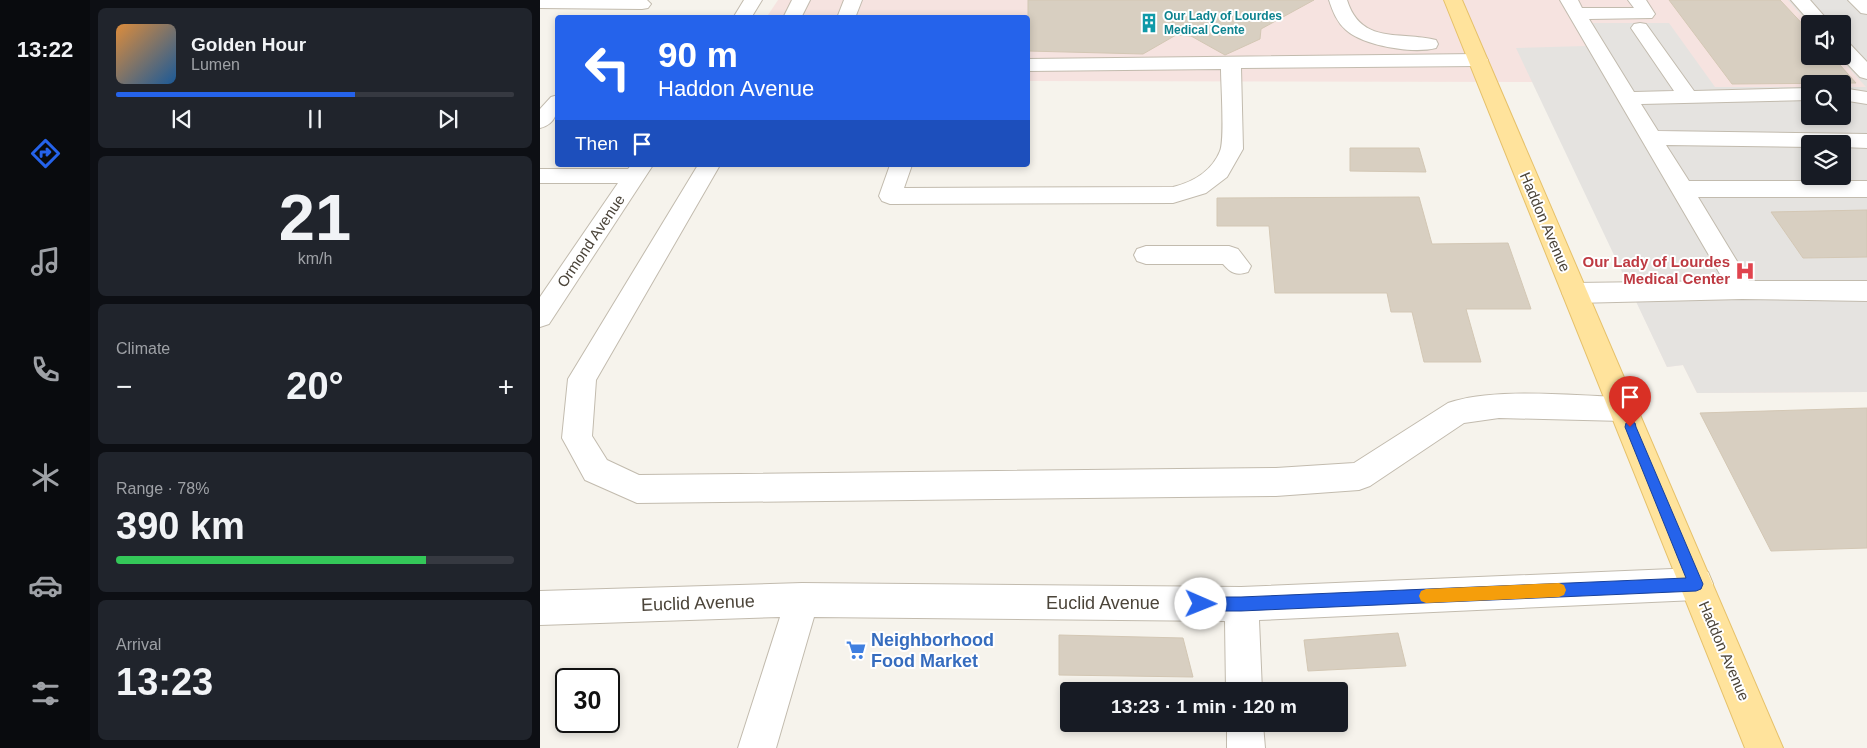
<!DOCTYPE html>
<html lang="en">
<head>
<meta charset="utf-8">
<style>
  body { margin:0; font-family:Arial,sans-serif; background:#20242c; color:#f1f3f6; height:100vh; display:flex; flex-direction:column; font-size:19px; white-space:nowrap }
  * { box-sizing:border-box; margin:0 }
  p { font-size:16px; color:#9ea1a6 }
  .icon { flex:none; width:28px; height:28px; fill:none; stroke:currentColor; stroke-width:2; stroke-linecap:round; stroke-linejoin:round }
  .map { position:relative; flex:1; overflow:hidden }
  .sheet { display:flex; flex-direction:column; gap:8px; padding:8px; background:#0d0f14; width:450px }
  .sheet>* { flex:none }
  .guide { position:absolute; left:15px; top:15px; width:475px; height:152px; border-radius:5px; box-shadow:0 2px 8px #0003; background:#2563eb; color:#fff; overflow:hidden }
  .fabs { position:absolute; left:1261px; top:15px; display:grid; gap:10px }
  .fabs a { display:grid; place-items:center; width:50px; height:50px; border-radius:5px; background:#171b24; box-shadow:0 2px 8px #0003; font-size:25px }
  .speed { position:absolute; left:15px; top:668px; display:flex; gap:10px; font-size:25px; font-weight:700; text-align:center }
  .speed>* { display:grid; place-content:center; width:65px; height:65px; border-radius:50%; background:#171b24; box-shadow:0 2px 8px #0003; line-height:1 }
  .speed .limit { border:2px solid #111; border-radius:8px; background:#fff; color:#111 }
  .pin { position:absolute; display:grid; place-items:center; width:42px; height:42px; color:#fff; margin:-51px -21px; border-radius:50% 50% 50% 0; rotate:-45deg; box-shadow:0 0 5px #0007 }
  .pin .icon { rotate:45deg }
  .me { position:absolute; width:55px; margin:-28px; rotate:91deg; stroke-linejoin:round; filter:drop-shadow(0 0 4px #0008) }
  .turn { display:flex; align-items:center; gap:18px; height:105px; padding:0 20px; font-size:22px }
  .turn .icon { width:65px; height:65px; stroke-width:2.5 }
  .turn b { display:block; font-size:35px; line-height:42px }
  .then { display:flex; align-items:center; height:48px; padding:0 20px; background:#0003; gap:10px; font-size:19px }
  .big { font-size:38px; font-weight:800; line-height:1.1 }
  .sheet .tile { flex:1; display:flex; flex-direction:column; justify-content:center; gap:8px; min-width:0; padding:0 18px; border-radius:8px; background:#20242c }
  .sheet .dial { align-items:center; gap:0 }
  .dial b { font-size:65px; line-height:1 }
  .song { display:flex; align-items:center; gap:15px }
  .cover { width:60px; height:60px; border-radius:8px; background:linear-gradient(135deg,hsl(30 70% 55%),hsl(210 70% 35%)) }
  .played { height:5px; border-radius:2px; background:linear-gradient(90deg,#2563eb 60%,#363941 60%) }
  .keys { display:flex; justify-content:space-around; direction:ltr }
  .heat { display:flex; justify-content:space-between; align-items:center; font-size:28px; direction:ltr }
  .charge { height:8px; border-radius:4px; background:linear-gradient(90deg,#34c759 78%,#363941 0) }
  .trip { position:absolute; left:520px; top:682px; width:288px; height:50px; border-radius:5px; background:#171b24; box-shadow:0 2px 8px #0003; font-weight:800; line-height:50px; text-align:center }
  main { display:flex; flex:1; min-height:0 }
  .tabs { display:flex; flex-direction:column; width:90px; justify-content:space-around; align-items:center; background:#090b0e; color:#9ea1a6 }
  .tabs .icon { width:35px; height:35px }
  .tabs .current { color:#2563eb }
  .tabs b { font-size:22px; color:#f1f3f6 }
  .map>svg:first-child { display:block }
</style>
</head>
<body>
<main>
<nav class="tabs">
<b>13:22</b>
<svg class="icon current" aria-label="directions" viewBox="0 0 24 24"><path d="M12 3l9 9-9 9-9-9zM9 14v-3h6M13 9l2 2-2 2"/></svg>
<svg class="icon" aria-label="music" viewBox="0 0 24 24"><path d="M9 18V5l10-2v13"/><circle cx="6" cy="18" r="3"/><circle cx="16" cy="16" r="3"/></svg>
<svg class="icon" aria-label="phone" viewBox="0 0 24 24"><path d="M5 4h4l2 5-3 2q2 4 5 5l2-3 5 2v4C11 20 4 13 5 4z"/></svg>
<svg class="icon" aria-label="climate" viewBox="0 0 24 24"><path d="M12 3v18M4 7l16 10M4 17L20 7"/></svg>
<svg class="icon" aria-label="car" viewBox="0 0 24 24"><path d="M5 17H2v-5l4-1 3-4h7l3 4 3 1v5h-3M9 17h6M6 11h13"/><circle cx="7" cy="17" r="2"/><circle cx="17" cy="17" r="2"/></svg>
<svg class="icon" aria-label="filters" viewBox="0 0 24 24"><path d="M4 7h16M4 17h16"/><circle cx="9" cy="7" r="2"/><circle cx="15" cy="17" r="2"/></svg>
</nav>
<section class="sheet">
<div class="tile">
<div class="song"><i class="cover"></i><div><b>Golden Hour</b><p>Lumen</p></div></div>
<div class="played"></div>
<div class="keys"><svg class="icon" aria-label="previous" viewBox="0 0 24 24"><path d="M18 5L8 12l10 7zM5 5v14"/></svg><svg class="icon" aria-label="pause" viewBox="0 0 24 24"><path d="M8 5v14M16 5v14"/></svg><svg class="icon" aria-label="next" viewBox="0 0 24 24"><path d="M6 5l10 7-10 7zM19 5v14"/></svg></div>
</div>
<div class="tile dial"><b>21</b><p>km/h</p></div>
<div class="tile"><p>Climate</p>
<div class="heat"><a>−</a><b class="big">20°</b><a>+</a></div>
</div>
<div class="tile"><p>Range · 78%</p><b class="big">390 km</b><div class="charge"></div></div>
<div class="tile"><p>Arrival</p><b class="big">13:23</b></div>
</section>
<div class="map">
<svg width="1327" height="748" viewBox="0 0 1327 748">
  <rect width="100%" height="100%" fill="#f6f3ec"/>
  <path fill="#f6e3e0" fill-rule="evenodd" d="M 238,0 L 1327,0 L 1327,392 L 1157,393 L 1143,365 L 1127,367 L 994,82 L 488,81 L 488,18 L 226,18 ZM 1270,24 L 1302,24 L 1302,56 L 1270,56 ZM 1270,84 L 1302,84 L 1302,116 L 1270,116 ZM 1270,144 L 1302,144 L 1302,176 L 1270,176 Z"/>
  <path fill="#e5e3e0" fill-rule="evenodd" d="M 1248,0 L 1327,0 L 1327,392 L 1157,393 L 1143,365 L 1127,367 L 976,48 L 1046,46 L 1034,23 L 1129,23 L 1175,87 L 1270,87 L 1270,116 L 1302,116 L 1303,87 L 1326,87 L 1298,56 L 1302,56 L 1302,24 L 1270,25 ZM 1270,144 L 1302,144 L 1302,176 L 1270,176 Z"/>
  <path fill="#d8cfc1" stroke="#d3c7b4" d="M 488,0 L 774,0 L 721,29 L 720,39 L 685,55 L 651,36 L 636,35 L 603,54 L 488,51 Z
    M 1129,0 L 1240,0 L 1270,32 L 1270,56 L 1292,56 L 1316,83 L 1192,84 Z
    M 810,148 L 879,148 L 886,172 L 810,171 Z
    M 879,197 L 892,244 L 968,243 L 991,309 L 926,309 L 941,362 L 884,362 L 872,312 L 851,312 L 847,293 L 735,293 L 729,226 L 677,226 L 677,198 Z
    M 1327,210 L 1327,257 L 1263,258 L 1231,212 Z
    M 1327,408 L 1327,548 L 1231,551 L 1160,413 Z
    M 858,633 L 866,666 L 768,671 L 764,640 Z
    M 519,635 L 643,638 L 653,677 L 519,675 Z"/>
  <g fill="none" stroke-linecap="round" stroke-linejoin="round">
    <defs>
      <path id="minor" d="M 0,0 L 107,0 L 111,4 L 108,8 L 102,9 L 0,8 Z
        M 204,0 L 222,0 L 211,18 L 193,18 Z
        M 252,0 L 270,0 L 261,18 L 243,18 Z
        M 304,0 L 322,0 L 315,18 L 297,18 Z
        M 789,0 L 807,0 C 821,45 860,31 896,40 L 898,44 L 896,48 C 873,54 824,46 806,30 C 797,22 793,12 789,0 Z
        M 1020,0 L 1038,0 L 1042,8 L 1094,8 L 1088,0 L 1106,0 L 1115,14 L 1112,18 L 1049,19 L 1094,92 L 1134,91 L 1091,28 L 1094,24 L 1100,23 L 1106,24 L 1154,91 L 1270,88 L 1270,100 L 1101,104 L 1118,131 L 1327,134 L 1327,148 L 1302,147 L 1302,144 L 1270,144 L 1270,147 L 1126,145 L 1149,181 L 1327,181 L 1327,197 L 1158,197 L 1209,281 L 1327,281 L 1327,301 L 1202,299 L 1035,303 L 1026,300 L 1022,293 L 1026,286 L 1035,283 L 1184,281 Z
        M 1251,0 L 1270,0 L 1291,24 L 1272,24 Z
        M 1308,0 L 1327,0 L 1327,14 L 1321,13 Z
        M 1302,42 L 1309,43 L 1327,62 L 1327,79 L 1320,77 L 1300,56 L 1302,56 Z
        M 938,54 L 945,56 L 948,60 L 945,64 L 938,66 L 701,68 L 703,149 L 687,177 L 666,193 L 633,203 L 350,204 L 342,201 L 339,196 L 350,165 L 372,165 L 364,188 L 633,187 C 653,182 672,171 680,151 C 685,140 681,84 681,69 L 488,71 L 488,59 Z
        M 1302,88 L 1327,92 L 1327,104 L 1302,100 Z
        M 18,95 C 18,110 17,124 0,128 L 0,109 L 11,97 Z
        M 91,165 L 113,165 L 9,324 L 0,327 L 0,297 L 78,183 L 0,183 L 0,169 L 88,169 Z
        M 158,165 L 180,165 L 56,380 L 52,436 L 67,460 L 99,475 L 736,468 L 814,463 L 908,403 C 955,387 1032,396 1083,397 L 1093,400 L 1097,409 L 1093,418 L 1083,421 L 959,418 L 924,423 L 830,486 L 819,490 L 736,496 L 97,503 L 45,480 L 27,447 L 22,438 L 28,379 Z
        M 606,246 L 689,246 L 698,249 L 711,266 L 708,272 C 696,276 691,273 683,264 L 606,264 L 597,261 L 594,255 L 597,249 Z
        M 1156,568 L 1168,572 L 1173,584 L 1168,596 L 1156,600 L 719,620 L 722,691 L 686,691 L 685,621 L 274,617 L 236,748 L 198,748 L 240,617 L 0,625 L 0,591 L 262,583 L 701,587 Z
        M 687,724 L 723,724 L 725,748 L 687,748 Z"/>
      <path id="major" d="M 904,0 L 922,0 L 1243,748 L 1205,748 Z"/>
    </defs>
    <use href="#minor" stroke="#c2bbae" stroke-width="2"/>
    <use href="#major" stroke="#e6c16a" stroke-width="2"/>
    <use href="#minor" fill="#fff" fill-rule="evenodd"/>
    <use href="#major" fill="#ffe39c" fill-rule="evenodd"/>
  </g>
  <path fill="#2563eb" stroke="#184099" d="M 1090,421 L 1095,423 L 1096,427 L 1163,584 L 1161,589 L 1156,591 L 701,611 L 661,611 L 656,609 L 654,604 L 656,599 L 661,597 L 701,597 L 1146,578 L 1085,427 L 1086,423 Z"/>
  <path fill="#f59e0b" d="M 1019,583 L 1024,585 L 1026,590 L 1024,595 L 1019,597 L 886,603 L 881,601 L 879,596 L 881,591 L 886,589 Z"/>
  <defs>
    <symbol id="building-bare" viewBox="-9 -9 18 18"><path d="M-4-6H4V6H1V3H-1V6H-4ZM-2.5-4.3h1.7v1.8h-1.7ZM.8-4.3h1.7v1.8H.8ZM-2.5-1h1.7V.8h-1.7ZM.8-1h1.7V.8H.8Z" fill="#0f9aa8" stroke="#fff" stroke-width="2.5" paint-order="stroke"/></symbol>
    <symbol id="hospital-bare" viewBox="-9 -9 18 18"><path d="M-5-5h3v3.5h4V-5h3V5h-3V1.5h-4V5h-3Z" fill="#e0444e" stroke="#fff" stroke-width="2.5" paint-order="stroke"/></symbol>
    <symbol id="supermarket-bare" viewBox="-9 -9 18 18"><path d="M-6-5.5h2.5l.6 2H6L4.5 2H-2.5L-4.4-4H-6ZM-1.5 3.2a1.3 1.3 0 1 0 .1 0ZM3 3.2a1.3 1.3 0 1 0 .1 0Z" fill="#3f7fe0" stroke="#fff" stroke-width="2.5" paint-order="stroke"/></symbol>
  </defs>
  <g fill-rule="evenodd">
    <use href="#building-bare" x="595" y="9" width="28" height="28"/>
    <use href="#hospital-bare" x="1191" y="257" width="28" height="28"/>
    <use href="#supermarket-bare" x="302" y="636" width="28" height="28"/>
  </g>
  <g text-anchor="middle" stroke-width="4" stroke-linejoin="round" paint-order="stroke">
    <g font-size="12" font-weight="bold" fill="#0d838f" stroke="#fff" text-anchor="start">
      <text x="624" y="20">Our Lady of Lourdes<tspan x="624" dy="14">Medical Cente</tspan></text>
    </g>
    <g font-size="15" fill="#4b4439" stroke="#fff">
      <text transform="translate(1005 222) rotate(67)" y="5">Haddon Avenue</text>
      <text transform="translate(51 241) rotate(-56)" y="5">Ormond Avenue</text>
      <text transform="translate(1184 651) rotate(67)" y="5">Haddon Avenue</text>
    </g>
    <g font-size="15" font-weight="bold" fill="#be3a42" stroke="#fff" text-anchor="end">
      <text x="1190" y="267">Our Lady of Lourdes<tspan x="1190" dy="17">Medical Center</tspan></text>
    </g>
    <g font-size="18" fill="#4b4439" stroke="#fff">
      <text transform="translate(158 603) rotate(-2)" y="6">Euclid Avenue</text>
      <text x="563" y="609">Euclid Avenue</text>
    </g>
    <g font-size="18" font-weight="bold" fill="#366cbe" stroke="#fff" text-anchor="start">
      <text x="331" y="646">Neighborhood<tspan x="331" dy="21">Food Market</tspan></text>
    </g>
  </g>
</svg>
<div class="fabs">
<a><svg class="icon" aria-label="sound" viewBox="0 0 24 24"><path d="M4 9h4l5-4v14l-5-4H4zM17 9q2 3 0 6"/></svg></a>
<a><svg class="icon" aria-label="search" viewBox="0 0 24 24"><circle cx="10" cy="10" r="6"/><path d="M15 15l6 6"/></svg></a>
<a><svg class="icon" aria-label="layers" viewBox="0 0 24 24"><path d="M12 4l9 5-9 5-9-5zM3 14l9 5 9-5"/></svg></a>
</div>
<div class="speed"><div class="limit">30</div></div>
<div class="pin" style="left:1090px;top:427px;background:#d93025"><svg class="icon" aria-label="arrive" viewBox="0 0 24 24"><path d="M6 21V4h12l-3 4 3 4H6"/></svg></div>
<svg class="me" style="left:661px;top:604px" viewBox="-20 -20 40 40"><circle r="19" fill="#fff"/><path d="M0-13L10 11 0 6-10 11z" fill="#2563eb"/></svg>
<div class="trip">13:23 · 1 min · 120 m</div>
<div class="guide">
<div class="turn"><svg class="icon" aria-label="left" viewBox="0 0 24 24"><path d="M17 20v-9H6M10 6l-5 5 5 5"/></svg><div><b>90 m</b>Haddon Avenue</div></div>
<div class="then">Then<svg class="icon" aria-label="arrive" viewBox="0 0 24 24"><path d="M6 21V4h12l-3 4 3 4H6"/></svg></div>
</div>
</div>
</main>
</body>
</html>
